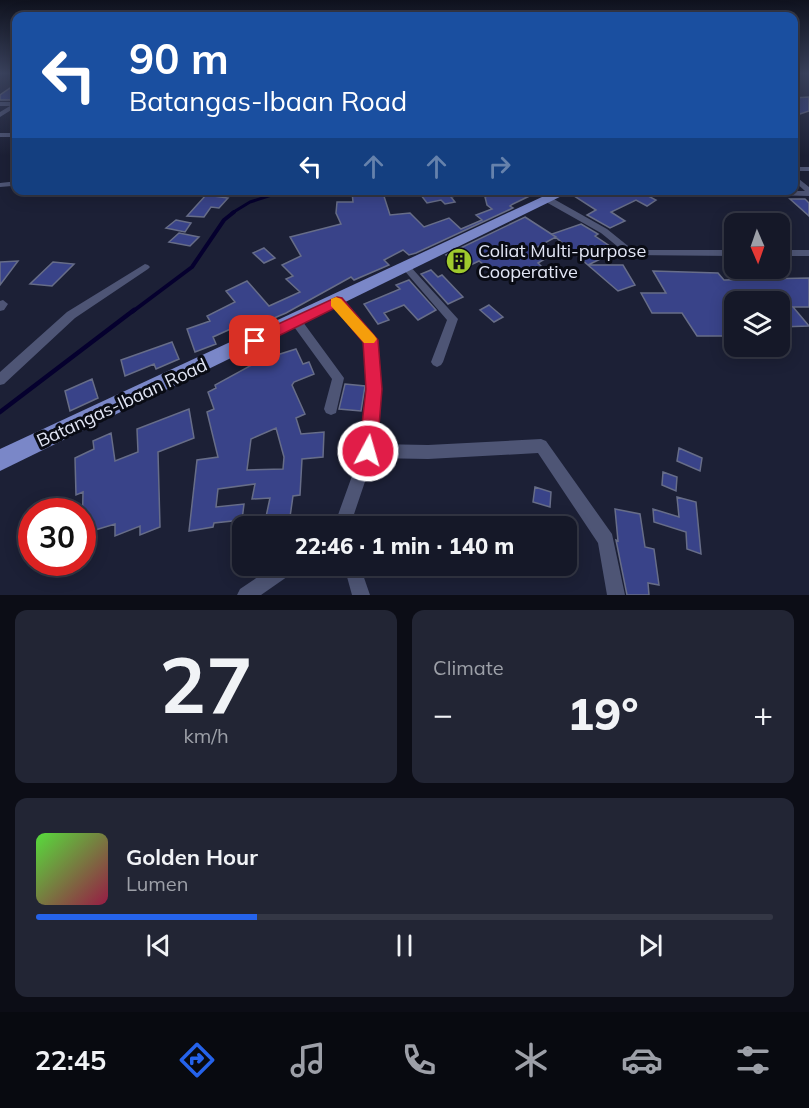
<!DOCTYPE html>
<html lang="en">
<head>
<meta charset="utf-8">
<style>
  body { margin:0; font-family:Mulish,sans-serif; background:#222534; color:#f1f3f6; height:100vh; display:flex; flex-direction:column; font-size:22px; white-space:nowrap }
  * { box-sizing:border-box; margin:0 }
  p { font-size:20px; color:#9da0a8 }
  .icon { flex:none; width:33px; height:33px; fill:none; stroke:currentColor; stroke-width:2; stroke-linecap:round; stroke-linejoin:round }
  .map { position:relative; height:595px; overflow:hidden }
  .side { display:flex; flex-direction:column; gap:15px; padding:15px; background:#0c0d16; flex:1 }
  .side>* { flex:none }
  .banner { position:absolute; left:12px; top:12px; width:786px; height:183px; border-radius:12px; box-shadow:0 3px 15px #0003,0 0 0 2px #343745; background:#1a4fa0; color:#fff; overflow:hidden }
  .needle { width:39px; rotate:178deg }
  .controls { position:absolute; left:724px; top:213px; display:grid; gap:12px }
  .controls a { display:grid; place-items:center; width:66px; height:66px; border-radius:12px; background:#151828; box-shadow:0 3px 15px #0003,0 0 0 2px #343745; font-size:30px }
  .speed { position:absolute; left:18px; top:498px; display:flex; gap:12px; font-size:30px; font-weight:700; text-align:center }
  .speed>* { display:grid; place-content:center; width:78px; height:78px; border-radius:50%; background:#151828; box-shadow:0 3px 15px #0003,0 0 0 2px #343745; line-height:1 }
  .speed .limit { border:9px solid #d22; background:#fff; color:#111 }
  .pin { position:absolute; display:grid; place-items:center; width:51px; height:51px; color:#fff; margin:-26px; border-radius:12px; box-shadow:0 3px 9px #0006 }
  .me { position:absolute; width:66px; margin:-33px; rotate:6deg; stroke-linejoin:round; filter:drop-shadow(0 0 4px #0008) }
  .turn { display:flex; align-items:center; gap:21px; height:126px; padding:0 18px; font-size:27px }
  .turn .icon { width:78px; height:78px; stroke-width:2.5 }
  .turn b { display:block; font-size:42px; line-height:51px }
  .lanes { display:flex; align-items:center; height:57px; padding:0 18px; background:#0003; justify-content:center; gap:30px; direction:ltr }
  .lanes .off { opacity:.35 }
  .big { font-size:45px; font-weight:800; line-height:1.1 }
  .side .card { flex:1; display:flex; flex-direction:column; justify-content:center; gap:9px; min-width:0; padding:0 21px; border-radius:12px; background:#222534 }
  .side .dial { align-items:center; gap:0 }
  .dial b { font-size:78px; line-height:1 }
  .song { display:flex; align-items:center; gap:18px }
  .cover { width:72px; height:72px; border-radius:9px; background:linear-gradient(135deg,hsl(110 70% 55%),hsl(340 70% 35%)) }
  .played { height:6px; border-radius:3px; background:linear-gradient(90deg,#2563eb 30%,#343745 30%) }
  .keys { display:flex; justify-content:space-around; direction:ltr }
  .heat { display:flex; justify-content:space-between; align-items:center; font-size:33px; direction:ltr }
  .side .tiles { flex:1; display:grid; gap:15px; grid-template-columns:1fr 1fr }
  .card:last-child { grid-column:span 2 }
  .trip { position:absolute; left:232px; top:516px; width:345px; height:60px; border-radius:12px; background:#151828; box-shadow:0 3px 15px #0003,0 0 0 2px #343745; font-weight:800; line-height:60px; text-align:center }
  .dock { display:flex; height:96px; justify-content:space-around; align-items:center; background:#080a10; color:#9da0a8 }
  .dock .icon { width:42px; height:42px }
  .dock .active { color:#2563eb }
  .dock b { font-size:27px; color:#f1f3f6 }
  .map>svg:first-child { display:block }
</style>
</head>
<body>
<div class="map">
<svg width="809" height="595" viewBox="0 0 809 595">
  <rect width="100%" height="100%" fill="#1c2036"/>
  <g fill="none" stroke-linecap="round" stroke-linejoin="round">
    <path stroke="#05002e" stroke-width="3" d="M 232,213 L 250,202 L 287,190"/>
    <path stroke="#05002e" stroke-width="4" d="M 132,312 L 192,267 L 224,220 L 234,212"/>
    <path stroke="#05002e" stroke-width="4.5" d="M 0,412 L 134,310"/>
  </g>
  <path fill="#394389" stroke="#676d88" stroke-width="1.5" fill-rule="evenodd" d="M 16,84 L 16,96 L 11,100 L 0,100 L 0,95 Z
    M 809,97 L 809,111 L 794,116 L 794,98 Z
    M 382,190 L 390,215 L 410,213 L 424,227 L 449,218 L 461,229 L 482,220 L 476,215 L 492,209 L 487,205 L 485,197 L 504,190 L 542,190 L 513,204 L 510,206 L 513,208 L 416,253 L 409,255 L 403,250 L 384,260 L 389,265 L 354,280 L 351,277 L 286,313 L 250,328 L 246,322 L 213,337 L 216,344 L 195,352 L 187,329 L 210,321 L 207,316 L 235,302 L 226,291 L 247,281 L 269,306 L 300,292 L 286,279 L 293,276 L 282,265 L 301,256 L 290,237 L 341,224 L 336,213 L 337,202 L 353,202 L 352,192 Z
    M 417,190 L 463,190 L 464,194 L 451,197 L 455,202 L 445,204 L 441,200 L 427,203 Z
    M 589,190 L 637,190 L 656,200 L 647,206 L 636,200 L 611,212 L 625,221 L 610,228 L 587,215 L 596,210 L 574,196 Z
    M 206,195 L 228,198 L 219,208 L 211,207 L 204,217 L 187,216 Z
    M 790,199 L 805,199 L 809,203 L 809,216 Z
    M 525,217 L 556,237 L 537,247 L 550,256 L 538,263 L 542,267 L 531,271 L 528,268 L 515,274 L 507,268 L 495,274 L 479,261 L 462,269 L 446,255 Z
    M 176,220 L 191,223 L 185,232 L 166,228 Z
    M 581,224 L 598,234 L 595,236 L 617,251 L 588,265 L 623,265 L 635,285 L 618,291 L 552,234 Z
    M 179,233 L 199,237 L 190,246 L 169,242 Z
    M 264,248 L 275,258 L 264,263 L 253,253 Z
    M 18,261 L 0,285 L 0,262 Z
    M 53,262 L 74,264 L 52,286 L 30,284 Z
    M 431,270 L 438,277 L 442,275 L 463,297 L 448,304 L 421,274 Z
    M 653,271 L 718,273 L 724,280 L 809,278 L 809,307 L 793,307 L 809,326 L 780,327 L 780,292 L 746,292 L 754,302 L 735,302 L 735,336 L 697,336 L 682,313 L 652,313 L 641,293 L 666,293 Z
    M 409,280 L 436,310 L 418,320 L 404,305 L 384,313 L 389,320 L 378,324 L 364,304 L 400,289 L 396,285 Z
    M 489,305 L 503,317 L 494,322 L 480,310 Z
    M 172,342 L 179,359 L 156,369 L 154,364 L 125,376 L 121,360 Z
    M 296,349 L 303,364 L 309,362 L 314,374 L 294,382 L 292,385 L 305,414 L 296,418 L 301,434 L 324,432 L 323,457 L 302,459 L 300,495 L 293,496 L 290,517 L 295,517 L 294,526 L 264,526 L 270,498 L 252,499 L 255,484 L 218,489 L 216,507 L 244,504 L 242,520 L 214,523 L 213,527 L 189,531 L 197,460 L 218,457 L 207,412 L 214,409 L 208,392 L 216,388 L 215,385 L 261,360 ZM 276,428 L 284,457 L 283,469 L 247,470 L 251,439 Z
    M 92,379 L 98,398 L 70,411 L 65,391 Z
    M 345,384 L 365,386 L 361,411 L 339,409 Z
    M 189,409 L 194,438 L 158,452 L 160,527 L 140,535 L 140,526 L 115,536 L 115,524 L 82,534 L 83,492 L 76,495 L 75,458 L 94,449 L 93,441 L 111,433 L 115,461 L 138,452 L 137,429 Z
    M 679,448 L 702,458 L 700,471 L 677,461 Z
    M 663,472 L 677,477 L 676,491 L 662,485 Z
    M 535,487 L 551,492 L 550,507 L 533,502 Z
    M 677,497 L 696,502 L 701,554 L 687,549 L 686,532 L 654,522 L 653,509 L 679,517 Z
    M 615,509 L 640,514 L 645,547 L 654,549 L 659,585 L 648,583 L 649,595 L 627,595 L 616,540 L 618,541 Z"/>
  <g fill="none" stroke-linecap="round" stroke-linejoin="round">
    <path fill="#4e5575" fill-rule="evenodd" d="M 0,102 L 16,102 L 16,107 L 0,117 L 0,112 L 10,106 L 0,106 Z
      M 0,133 L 16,133 L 16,137 L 0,137 Z
      M 794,167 L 809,167 L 809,171 L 794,171 Z
      M 794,175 L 809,187 L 809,196 L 651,192 L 647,190 L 805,191 L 794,181 Z
      M 9,182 L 12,182 L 12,186 L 0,187 L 0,183 Z
      M 546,198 L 552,198 L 607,229 L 633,250 L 735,250 L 735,256 L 628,255 L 601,233 L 546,202 Z
      M 780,250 L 809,250 L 809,256 L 780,256 Z
      M 145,264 L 148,265 L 150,267 L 148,269 L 75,318 L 4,384 L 0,385 L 0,372 L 67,312 Z
      M 406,264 L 409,265 L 458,319 L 443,362 L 441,365 L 437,367 L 433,365 L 431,362 L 447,320 L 403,269 L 401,267 L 403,265 Z
      M 337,297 L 341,298 L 377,340 L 380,389 L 376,444 L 428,445 L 541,439 L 546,441 L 612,534 L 625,595 L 607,595 L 598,543 L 538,453 L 428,459 L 373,458 L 350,526 L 334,526 L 361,451 L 368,389 L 365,341 L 333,304 L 332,301 L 333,298 Z
      M 3,300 L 8,304 L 4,310 L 0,311 L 0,301 Z
      M 296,317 L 300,318 L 344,378 L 336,413 L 331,415 L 326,413 L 324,409 L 332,379 L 292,324 L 290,321 L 292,318 Z
      M 274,566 L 296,566 L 294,572 L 261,595 L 237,595 L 240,589 Z
      M 344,566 L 360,566 L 370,595 L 352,595 Z"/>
    <path fill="#7a87c8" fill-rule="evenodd" d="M 557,190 L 574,190 L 0,471 L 0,449 Z"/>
  </g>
  <linearGradient id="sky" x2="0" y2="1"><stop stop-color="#0f121e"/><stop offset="0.47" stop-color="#3a425d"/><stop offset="1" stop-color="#3a425d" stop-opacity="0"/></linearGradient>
  <rect width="809" height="156" fill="url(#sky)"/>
  <path fill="#e11d48" stroke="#92132f" stroke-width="1.5" d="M 337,297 L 342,298 L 378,340 L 382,389 L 377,451 L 374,458 L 368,460 L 361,458 L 359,451 L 366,389 L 363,342 L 335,308 L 260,345 L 250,345 L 248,341 L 250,337 Z"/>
  <path fill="#f59e0b" d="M 336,297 L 341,299 L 374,335 L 377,339 L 374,343 L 364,343 L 331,306 L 331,299 Z"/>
  <defs>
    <symbol id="building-disc" viewBox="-11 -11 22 22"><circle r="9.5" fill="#9fca2d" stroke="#090b14"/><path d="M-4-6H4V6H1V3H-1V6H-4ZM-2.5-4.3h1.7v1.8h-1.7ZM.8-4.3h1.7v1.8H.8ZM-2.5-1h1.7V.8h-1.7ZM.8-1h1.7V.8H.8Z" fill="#111"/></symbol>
  </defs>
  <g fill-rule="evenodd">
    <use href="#building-disc" x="444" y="246" width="30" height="30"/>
  </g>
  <g text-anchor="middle" stroke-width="6" stroke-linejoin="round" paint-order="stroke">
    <g font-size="18" fill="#e2e6f5" stroke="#090b14" text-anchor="start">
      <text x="478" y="257">Coliat Multi-purpose<tspan x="478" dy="21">Cooperative</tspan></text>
    </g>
    <g font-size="18" fill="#e2e6f5" stroke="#090b14">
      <text transform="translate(122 403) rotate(-25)" y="6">Batangas-Ibaan Road</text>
    </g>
  </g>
</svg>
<div class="controls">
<a><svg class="needle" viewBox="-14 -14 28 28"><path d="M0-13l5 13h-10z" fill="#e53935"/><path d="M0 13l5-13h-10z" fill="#9da0a8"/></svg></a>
<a><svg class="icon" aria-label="layers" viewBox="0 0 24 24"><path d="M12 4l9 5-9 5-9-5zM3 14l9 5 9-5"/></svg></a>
</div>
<div class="speed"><div class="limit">30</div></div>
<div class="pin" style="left:255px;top:341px;background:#d93025"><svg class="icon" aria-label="arrive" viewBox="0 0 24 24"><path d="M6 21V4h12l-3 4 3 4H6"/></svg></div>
<svg class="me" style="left:368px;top:451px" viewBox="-20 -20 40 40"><circle r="17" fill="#e11d48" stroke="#fff" stroke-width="3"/><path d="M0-11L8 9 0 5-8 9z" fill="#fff"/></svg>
<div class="trip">22:46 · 1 min · 140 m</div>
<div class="banner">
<div class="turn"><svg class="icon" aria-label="left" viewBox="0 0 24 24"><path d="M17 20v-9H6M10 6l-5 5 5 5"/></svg><div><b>90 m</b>Batangas-Ibaan Road</div></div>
<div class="lanes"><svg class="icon" aria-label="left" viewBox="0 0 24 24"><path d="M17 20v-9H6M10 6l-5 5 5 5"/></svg><svg class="icon off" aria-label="ahead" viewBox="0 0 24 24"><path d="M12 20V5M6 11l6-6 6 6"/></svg><svg class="icon off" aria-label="ahead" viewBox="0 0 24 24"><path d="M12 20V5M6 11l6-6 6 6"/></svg><svg class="icon off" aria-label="right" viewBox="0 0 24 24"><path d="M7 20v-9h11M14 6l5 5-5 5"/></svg></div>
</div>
</div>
<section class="side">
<div class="tiles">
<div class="card dial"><b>27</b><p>km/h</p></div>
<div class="card"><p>Climate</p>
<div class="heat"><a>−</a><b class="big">19°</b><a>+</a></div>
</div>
<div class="card">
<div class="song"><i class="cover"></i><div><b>Golden Hour</b><p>Lumen</p></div></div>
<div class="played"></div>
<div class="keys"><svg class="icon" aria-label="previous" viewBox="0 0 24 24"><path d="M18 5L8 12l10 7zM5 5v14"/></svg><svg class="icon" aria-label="pause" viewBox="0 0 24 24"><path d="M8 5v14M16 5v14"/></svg><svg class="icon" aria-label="next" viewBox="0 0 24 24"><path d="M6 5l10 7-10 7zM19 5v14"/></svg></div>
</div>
</div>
</section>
<nav class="dock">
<b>22:45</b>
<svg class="icon active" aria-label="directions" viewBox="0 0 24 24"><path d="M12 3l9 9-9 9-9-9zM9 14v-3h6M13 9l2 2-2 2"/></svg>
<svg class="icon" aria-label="music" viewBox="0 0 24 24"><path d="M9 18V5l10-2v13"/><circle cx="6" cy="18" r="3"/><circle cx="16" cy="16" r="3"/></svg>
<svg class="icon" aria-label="phone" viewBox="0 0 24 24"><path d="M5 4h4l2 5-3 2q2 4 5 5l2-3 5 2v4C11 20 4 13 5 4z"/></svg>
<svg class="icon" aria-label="climate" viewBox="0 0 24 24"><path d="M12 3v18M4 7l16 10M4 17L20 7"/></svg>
<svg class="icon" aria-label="car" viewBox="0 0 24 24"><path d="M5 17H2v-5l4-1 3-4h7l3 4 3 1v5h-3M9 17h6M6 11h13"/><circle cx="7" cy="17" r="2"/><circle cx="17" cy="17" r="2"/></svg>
<svg class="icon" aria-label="filters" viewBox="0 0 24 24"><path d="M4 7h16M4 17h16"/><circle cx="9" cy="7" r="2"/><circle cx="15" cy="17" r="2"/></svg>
</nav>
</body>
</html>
